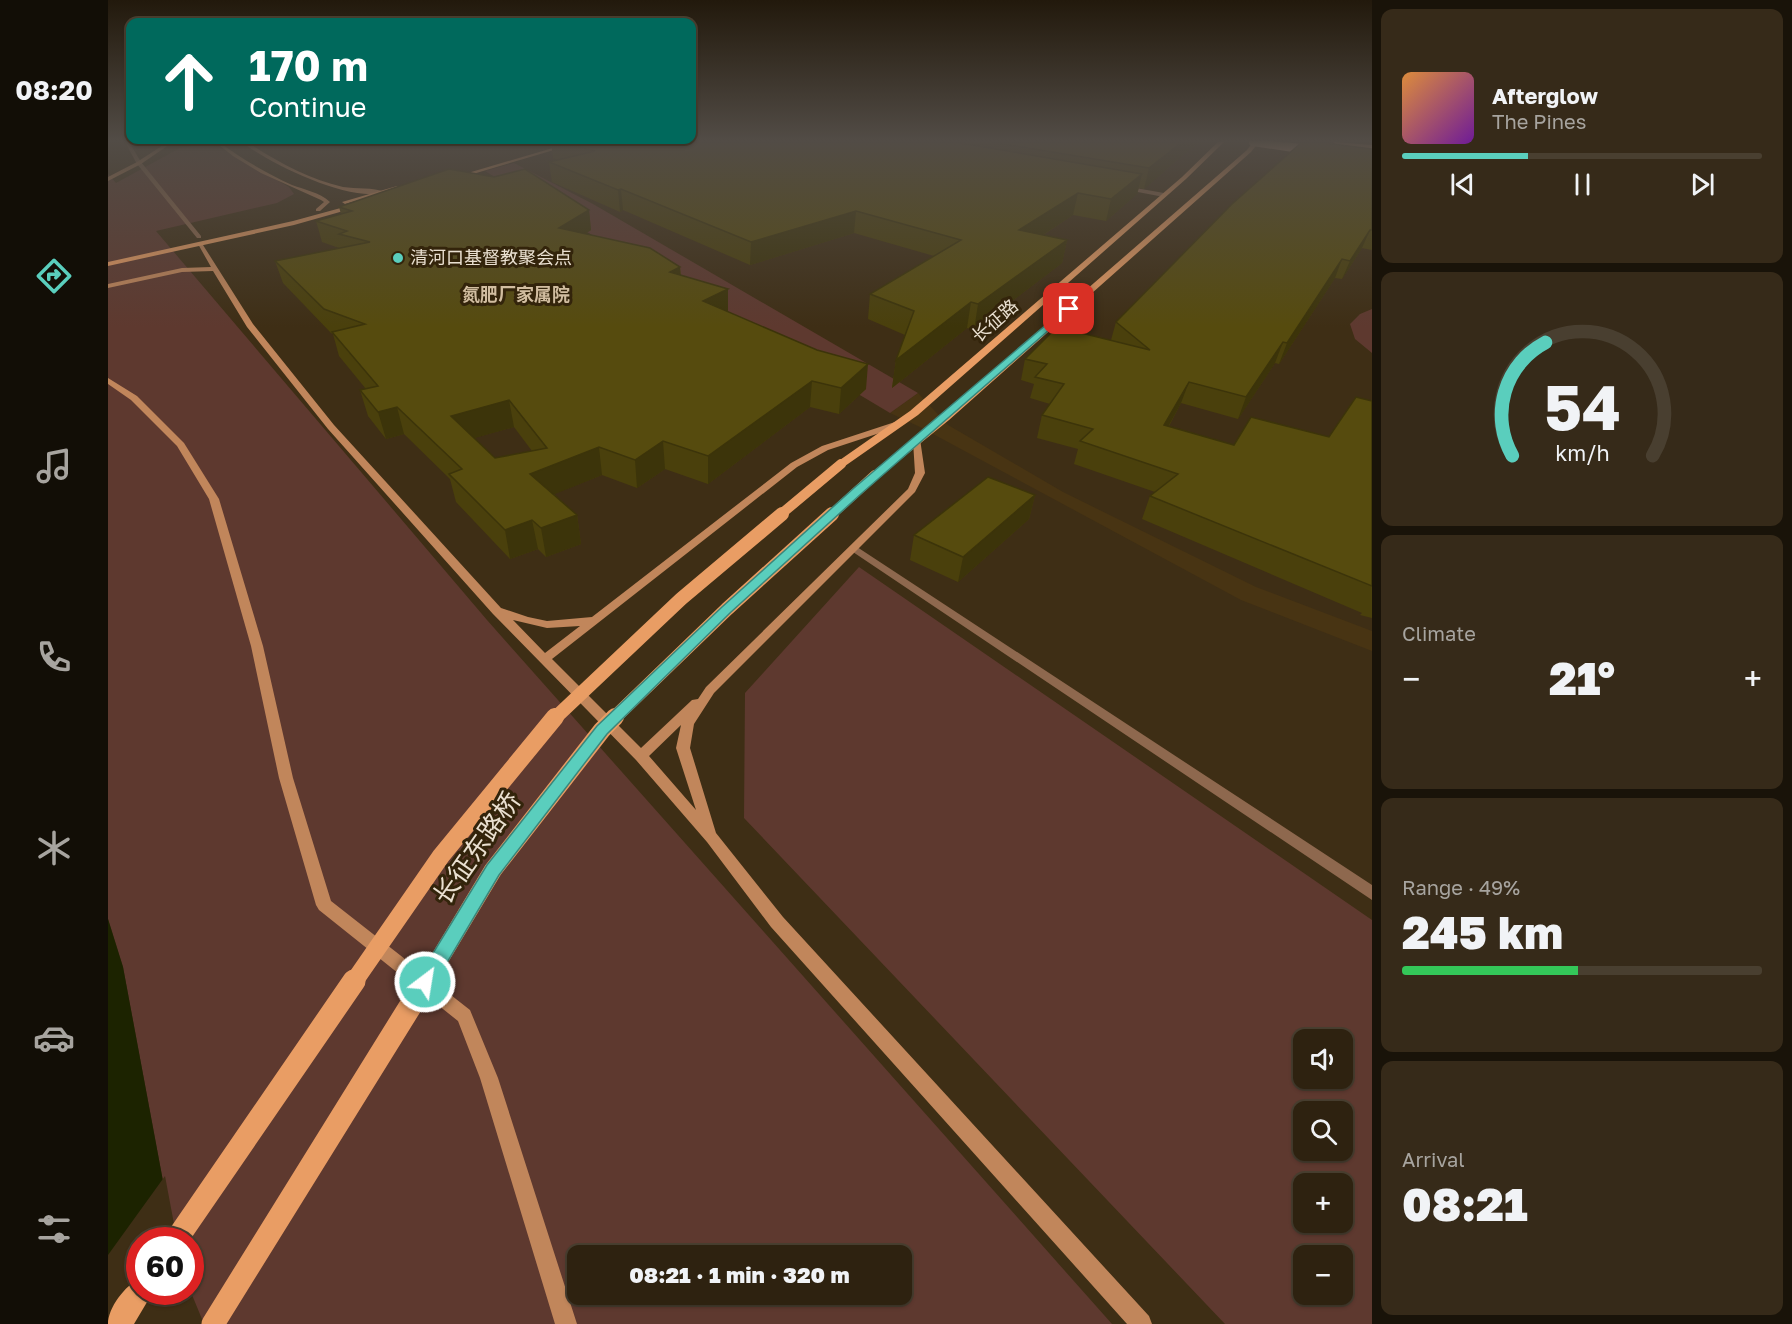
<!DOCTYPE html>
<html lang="en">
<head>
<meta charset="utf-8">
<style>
  body { margin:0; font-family:"Golos Text","Noto Sans SC",sans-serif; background:#362a19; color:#f1f3f6; height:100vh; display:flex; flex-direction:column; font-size:22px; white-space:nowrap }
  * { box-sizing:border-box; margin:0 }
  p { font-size:20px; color:#a7a49f }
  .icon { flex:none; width:33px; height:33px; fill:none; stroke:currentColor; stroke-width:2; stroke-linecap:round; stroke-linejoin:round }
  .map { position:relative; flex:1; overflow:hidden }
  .drawer { display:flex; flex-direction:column; gap:9px; padding:9px; background:#191309; width:420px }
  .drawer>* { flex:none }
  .top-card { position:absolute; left:18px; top:18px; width:570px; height:126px; border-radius:12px; box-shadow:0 2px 4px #0004,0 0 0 2px #493f30; background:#00695c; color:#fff; overflow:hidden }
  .fabs { position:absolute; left:1185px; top:1029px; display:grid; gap:12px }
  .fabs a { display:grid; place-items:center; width:60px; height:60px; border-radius:12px; background:#2e2210; box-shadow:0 2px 4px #0004,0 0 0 2px #493f30; font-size:30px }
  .speed { position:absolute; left:18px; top:1227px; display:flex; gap:12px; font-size:30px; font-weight:700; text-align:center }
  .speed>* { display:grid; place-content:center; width:78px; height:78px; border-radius:50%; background:#2e2210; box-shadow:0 2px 4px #0004,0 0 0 2px #493f30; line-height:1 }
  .speed .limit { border:9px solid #d22; background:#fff; color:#111 }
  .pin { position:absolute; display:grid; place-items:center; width:51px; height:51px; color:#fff; margin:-26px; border-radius:12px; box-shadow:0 3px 9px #0006 }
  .me { position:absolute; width:66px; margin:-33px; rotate:31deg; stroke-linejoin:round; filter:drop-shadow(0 0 4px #0008) }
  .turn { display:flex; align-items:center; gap:21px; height:126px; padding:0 24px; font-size:27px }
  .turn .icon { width:78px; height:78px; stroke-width:2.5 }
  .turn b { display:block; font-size:42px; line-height:51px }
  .big { font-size:45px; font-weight:800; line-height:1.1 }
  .drawer .tile { flex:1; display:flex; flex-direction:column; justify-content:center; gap:9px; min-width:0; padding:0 21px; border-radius:12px; background:#362a19 }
  .drawer .dial { align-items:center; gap:0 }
  .dial svg { height:156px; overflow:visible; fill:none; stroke:#493f30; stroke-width:7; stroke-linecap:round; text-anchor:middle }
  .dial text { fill:#f1f3f6; stroke:none }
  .song { display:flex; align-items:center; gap:18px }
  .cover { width:72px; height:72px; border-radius:9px; background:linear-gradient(135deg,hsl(30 70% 55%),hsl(280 70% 35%)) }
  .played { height:6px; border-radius:3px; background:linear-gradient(90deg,#5acebd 35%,#493f30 35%) }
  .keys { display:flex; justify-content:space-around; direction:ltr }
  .heat { display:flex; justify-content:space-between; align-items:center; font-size:33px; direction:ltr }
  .charge { height:9px; border-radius:4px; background:linear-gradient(90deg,#34c759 49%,#493f30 0) }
  .trip { position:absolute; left:459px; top:1245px; width:345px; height:60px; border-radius:12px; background:#2e2210; box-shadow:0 2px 4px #0004,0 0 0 2px #493f30; font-weight:800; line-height:60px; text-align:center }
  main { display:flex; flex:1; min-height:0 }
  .tabs { display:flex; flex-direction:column; width:108px; justify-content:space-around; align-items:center; background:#120e06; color:#a7a49f }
  .tabs .icon { width:42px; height:42px }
  .tabs .on { color:#5acebd }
  .tabs b { font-size:27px; color:#f1f3f6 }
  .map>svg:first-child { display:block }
</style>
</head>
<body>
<main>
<nav class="tabs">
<b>08:20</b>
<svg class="icon on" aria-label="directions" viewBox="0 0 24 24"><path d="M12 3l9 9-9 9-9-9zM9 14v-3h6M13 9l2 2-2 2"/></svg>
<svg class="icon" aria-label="music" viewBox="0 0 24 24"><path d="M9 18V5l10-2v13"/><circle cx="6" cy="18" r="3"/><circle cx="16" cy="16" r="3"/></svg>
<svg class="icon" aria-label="phone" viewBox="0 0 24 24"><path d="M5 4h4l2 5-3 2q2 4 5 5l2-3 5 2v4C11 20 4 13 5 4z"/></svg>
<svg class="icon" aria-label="climate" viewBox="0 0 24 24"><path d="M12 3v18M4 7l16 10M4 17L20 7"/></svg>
<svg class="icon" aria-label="car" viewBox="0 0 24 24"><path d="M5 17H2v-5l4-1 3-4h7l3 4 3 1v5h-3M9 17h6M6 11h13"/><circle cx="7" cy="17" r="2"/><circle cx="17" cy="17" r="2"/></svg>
<svg class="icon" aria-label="filters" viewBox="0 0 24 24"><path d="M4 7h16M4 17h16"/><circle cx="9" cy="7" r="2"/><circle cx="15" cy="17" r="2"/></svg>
</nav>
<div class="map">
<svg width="1264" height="1324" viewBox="0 0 1264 1324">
  <rect width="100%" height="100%" fill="#3e2e15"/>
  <path fill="#483413" d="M 810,393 L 840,425 L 955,492 L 1148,587 L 1264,631 L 1264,651 L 1133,600 L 812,427 L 782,413 Z"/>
  <path fill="#5e392f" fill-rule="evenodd" d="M 93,145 L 111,147 L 181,187 L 186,194 L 169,203 L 48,231 L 379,620 L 1004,1324 L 93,1324 L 82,1292 L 82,1240 L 66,1240 L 15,967 L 0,919 L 0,174 L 8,183 L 72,148 ZM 470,1256 L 794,1256 L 794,1294 L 470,1294 Z
    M 406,163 L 485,204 L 810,393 L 782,413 L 377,171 Z
    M 1264,309 L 1264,353 L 1247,339 L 1242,324 L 1252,314 Z
    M 751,567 L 1264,920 L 1264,1324 L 1117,1324 L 636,818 L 637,693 ZM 1196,1040 L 1234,1040 L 1234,1078 L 1196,1078 ZM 1196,1112 L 1234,1112 L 1234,1150 L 1196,1150 ZM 1196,1184 L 1234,1184 L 1234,1222 L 1196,1222 ZM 1196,1256 L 1234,1256 L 1234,1294 L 1196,1294 Z"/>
  <path fill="#1c2300" d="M 0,919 L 15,967 L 66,1240 L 32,1240 L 0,1324 Z"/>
  <path fill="#3e2e15" d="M 57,1176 L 69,1240 L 32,1240 L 32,1292 L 82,1290 L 96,1324 L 0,1324 L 0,1255 Z"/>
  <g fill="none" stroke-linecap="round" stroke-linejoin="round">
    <path fill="#8e684e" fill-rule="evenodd" d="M 17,142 L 21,142 L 33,162 L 93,236 L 93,238 L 89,238 L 29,164 Z
      M 1016,186 L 1056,193 L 1059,195 L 1056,197 L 1014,189 Z
      M 746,545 L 1264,885 L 1264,900 L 742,550 L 741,548 Z"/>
    <path fill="#c1865b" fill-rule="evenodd" d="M 60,142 L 65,142 L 33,164 L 0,181 L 0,177 L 29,162 Z
      M 107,142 L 111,142 C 134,159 158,173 184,185 C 197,190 211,192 222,202 L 212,211 L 208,211 L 208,209 L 216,202 L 213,200 L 153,173 L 125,156 Z
      M 134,142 L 139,142 C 168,161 200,179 235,187 C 248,189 265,187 277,192 C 244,204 160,163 134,142 Z
      M 90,244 L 95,245 L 145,324 L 226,425 L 393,608 L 420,617 L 439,621 L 484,617 L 683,463 L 714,446 L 787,422 L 793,422 L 793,426 L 720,450 L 689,467 L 444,659 L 533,748 L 584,700 L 590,699 L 598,687 L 800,489 L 807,473 L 805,441 L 806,439 L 812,439 L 817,473 L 807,492 L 606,693 L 586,724 L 582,748 L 608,833 L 675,917 L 1041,1316 L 1044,1324 L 1019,1324 L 663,927 L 599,842 L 528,760 L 385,614 L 220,429 L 139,327 L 105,271 L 74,272 L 0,288 L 0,284 L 74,268 L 103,267 ZM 405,620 L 439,628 L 472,626 L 437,653 ZM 573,725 L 568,748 L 588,810 L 541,756 Z
      M 0,378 L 29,396 L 76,443 L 111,499 L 155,646 L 185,778 L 223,901 L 362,1010 L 390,1078 L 469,1324 L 447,1324 L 372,1078 L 350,1021 L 211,910 L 208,905 L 171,778 L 143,646 L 101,499 L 69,446 L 23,400 L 0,384 Z"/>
    <path fill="#e99d64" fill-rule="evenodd" d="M 465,142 L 473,142 L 348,179 L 343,178 Z
      M 1110,142 L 1116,142 L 1078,179 L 810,415 L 737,466 L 729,466 L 729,462 L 802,411 L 1074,177 Z
      M 1145,142 L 1151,142 L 1143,152 L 841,420 L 771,477 L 763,477 L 763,473 L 833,416 L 1139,150 Z
      M 1225,142 L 1264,145 L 1264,149 L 1228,144 Z
      M 289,186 L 291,189 L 237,204 L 234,202 Z
      M 251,203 L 253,206 L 186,225 L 0,266 L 0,262 L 185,221 Z
      M 32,1279 L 32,1292 L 45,1292 L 26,1324 L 0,1324 C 0,1308 17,1285 32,1279 Z"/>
    <path fill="#f4bd96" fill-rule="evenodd" d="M 1176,142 L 1264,152 L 1264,156 L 1179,144 Z"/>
    <path stroke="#e99d64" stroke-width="10" d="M 672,515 L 733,464
      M 723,515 L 767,475"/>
    <path stroke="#e99d64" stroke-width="14" d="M 446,719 L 573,599 L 674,514
      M 505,719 L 619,609 L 724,514"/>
    <path stroke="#e99d64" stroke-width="18" d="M 245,983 L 333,856 L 447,717
      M 317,983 L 385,870 L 494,730 L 507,717"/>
    <path stroke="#e99d64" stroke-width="23" d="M 68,1240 L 246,981
      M 105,1324 L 318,981"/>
    <path stroke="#f4bd96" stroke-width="8" d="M 1145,142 L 1211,152"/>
  </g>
  <path fill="#4a400c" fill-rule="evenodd" d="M 443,142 L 1093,142 L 1076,154 L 1036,189 L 1031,188 L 1029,194 L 998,221 L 965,215 L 935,235 L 959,240 L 954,263 L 866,330 L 859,328 L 784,388 L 788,360 L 797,335 L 760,319 L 762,294 L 826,256 L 746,233 L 642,265 L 515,210 L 512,212 L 444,182 L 441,162 L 451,160 L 445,158 Z
    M 1264,149 L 1264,250 L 1254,248 L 1234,279 L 1227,278 L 1171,364 L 1167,363 L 1130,419 L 1073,403 L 1061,426 L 1126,445 L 1221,437 L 1264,401 L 1264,618 L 1252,615 L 1254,613 L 1034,519 L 1042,496 L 1047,492 L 966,464 L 970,449 L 929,438 L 934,415 L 942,404 L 922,398 L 926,384 L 913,380 L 917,359 L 1003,340 L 1008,322 Z
    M 231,207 L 481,210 L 483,230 L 477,234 L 572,267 L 573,275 L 620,312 L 758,389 L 731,414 L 702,407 L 600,484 L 557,469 L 529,488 L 494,475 L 446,494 L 469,515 L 473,544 L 438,557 L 430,549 L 402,559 L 348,502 L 342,479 L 296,434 L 278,439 L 260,416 L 252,390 L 258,389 L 231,356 L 225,334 L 223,333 L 175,283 L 167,261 L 231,248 L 214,242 L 208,221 L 233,214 ZM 406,427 L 424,451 L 387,458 L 366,438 Z
    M 927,495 L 921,519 L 850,582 L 802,560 L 806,535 Z"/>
  <path fill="#3c340a" d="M 1074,142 L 1093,142 L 1076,154 L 1036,189 L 1041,168 Z
    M 1034,174 L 1029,194 L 998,221 L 1003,199 Z
    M 513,189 L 515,210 L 512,212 L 510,190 Z
    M 970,193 L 965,215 L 907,253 L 911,230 Z
    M 481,210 L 483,230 L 454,249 L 451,228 Z
    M 748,211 L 746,233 L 642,265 L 643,242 Z
    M 1262,230 L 1254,248 L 1234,279 L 1242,261 Z
    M 959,240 L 954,263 L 866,330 L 870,304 Z
    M 1234,259 L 1227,278 L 1171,364 L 1179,343 Z
    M 572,267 L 573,290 L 562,272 Z
    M 620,289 L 620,312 L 595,301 Z
    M 863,302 L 859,328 L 784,388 L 788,360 Z
    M 1175,342 L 1167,363 L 1130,419 L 1138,397 Z
    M 760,364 L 758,389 L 731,414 L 733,388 Z
    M 704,381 L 702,407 L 600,484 L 600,456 Z
    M 1081,382 L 1073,403 L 1049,447 L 1056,425 Z
    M 401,400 L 406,427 L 349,443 L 343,416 Z
    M 289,407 L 296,434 L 278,439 L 270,412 Z
    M 555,441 L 557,469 L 529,488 L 527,460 Z
    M 491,447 L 494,475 L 427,502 L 422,474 Z
    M 927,495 L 921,519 L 850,582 L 855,557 Z
    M 469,515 L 473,544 L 438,557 L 433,528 Z
    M 424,520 L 430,549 L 402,559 L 397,530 Z"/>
  <path fill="#564b0e" stroke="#3c340a" stroke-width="1.5" fill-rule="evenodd" d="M 453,142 L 847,142 L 1034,174 L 1003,199 L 970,193 L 911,230 L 959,240 L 870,304 L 863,302 L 788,360 L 806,311 L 762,294 L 853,240 L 748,211 L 643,242 L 513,189 L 510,190 L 441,162 L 487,151 Z
    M 883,142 L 1074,142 L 1041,168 Z
    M 1194,142 L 1209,142 L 1264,149 L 1264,230 L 1262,230 L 1242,261 L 1234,259 L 1179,343 L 1175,342 L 1138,397 L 1081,382 L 1056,425 L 1126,445 L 1143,417 L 1221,437 L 1248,397 L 1264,401 L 1264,586 L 1042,496 L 1070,474 L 972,441 L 985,429 L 934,415 L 956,384 L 927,377 L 939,364 L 917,359 L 949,327 L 1042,350 L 1008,322 L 1124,204 Z
    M 341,169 L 386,177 L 417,169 L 481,210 L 451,228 L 542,248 L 572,267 L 562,272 L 620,289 L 595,301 L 709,350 L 760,364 L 733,388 L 704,381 L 600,456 L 555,441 L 527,460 L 491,447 L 422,474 L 469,515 L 433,528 L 424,520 L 397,530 L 341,474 L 354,469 L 289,407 L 270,412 L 252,390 L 270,386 L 224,332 L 257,324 L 216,309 L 167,261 L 262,242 L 231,234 L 239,231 L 208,221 L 244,211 L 231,207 ZM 401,400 L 439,448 L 387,458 L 343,416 Z
    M 880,477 L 927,495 L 855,557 L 806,535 Z"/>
  <linearGradient id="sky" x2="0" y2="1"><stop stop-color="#22190c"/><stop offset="0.43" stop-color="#524c46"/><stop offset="1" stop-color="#524c46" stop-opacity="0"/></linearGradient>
  <rect width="1264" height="327" fill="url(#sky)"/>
  <path fill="#5acebd" stroke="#3a867b" stroke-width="1.5" d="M 959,307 L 965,309 L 754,493 L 623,612 L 499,734 L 391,875 L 324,988 L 317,991 L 311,988 L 308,982 L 311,976 L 379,865 L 489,726 L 614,607 L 746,488 Z"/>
  <circle fill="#5acebd" stroke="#33240b" stroke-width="2" cx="290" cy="258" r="6"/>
  <g text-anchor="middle" stroke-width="6" stroke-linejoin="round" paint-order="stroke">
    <g font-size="18" fill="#eae0d1" stroke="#33240b" text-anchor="start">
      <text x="302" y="264">清河口基督教聚会点</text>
    </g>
    <g font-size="18" font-weight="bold" fill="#d1bda0" stroke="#33240b">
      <text x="408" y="301">氮肥厂家属院</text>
    </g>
    <g font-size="18" fill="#eae0d1" stroke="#33240b">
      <text transform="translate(887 321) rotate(-41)" y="6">长征路</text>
    </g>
    <g font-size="26" fill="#eae0d1" stroke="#33240b">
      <text transform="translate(369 848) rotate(-55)" y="9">长征东路桥</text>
    </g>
  </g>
</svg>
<div class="fabs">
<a><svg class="icon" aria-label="sound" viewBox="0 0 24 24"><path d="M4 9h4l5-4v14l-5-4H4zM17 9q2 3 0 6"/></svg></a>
<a><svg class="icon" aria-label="search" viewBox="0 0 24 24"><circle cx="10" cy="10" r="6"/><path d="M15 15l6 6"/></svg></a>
<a>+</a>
<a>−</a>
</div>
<div class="speed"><div class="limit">60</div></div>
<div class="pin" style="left:961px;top:309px;background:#d93025"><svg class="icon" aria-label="arrive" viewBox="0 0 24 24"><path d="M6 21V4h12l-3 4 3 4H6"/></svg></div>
<svg class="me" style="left:317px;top:982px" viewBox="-20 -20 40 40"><circle r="17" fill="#5acebd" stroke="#fff" stroke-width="3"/><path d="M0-11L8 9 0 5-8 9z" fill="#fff"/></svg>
<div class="trip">08:21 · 1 min · 320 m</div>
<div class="top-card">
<div class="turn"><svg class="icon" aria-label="ahead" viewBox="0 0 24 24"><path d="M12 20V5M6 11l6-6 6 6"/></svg><div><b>170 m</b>Continue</div></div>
</div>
</div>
<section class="drawer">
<div class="tile">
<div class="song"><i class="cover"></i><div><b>Afterglow</b><p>The Pines</p></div></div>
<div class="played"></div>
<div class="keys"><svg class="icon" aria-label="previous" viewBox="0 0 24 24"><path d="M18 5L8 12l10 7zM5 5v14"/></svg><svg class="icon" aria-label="pause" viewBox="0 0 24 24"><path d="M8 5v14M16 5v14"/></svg><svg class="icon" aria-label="next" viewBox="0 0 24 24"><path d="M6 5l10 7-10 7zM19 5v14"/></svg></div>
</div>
<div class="tile dial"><svg viewBox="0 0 100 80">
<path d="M14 69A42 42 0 1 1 86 69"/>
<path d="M14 69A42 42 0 0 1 31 11" stroke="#5acebd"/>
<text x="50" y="56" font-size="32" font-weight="700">54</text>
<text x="50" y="72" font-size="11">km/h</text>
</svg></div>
<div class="tile"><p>Climate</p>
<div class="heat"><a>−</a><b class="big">21°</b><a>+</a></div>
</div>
<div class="tile"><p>Range · 49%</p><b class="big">245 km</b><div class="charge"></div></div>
<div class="tile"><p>Arrival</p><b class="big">08:21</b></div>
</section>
</main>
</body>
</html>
